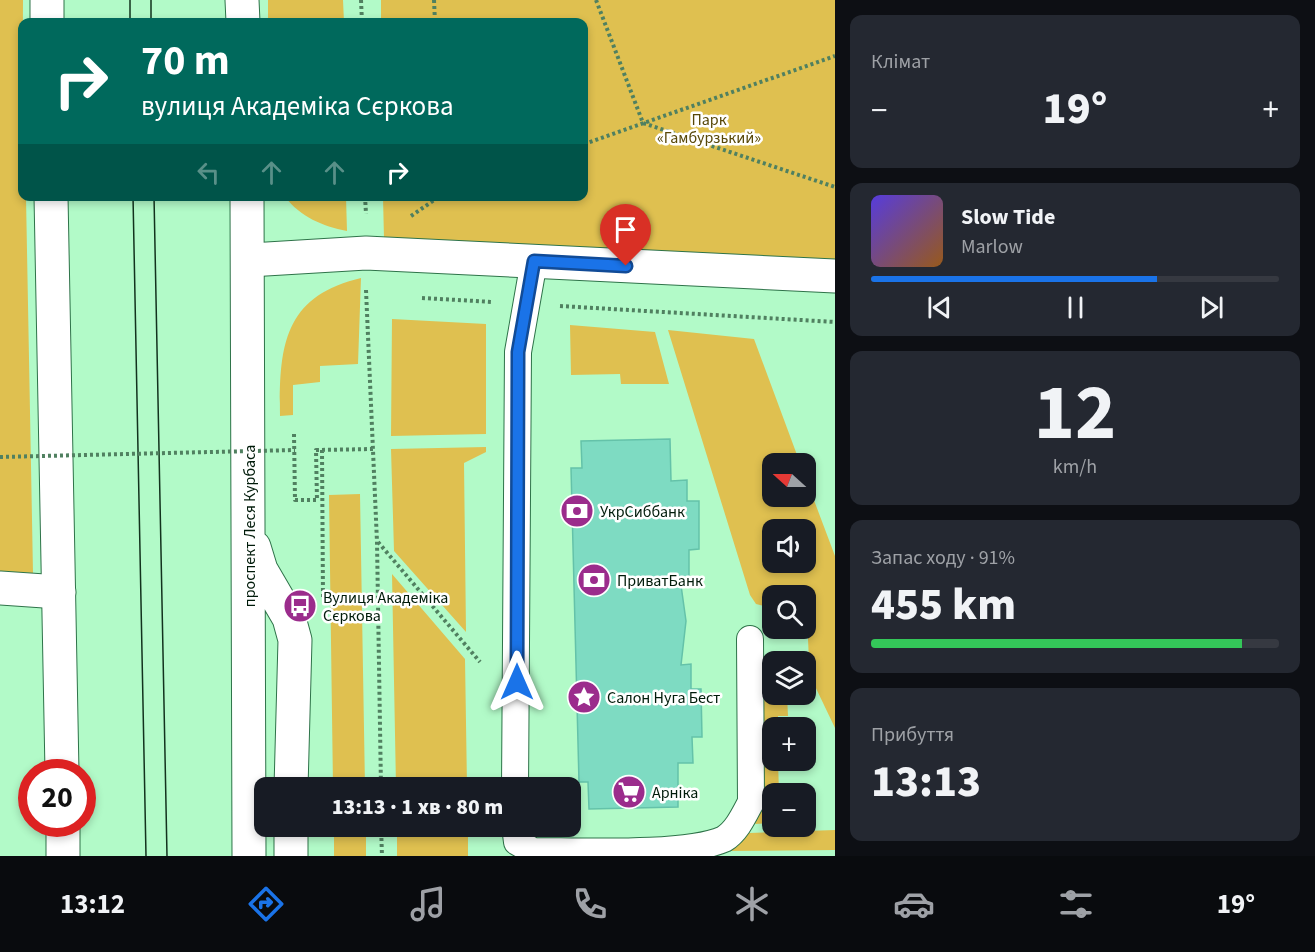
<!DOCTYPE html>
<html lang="uk">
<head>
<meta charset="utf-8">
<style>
  body { margin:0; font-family:"Source Sans 3",sans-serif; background:#242831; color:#f1f3f6; height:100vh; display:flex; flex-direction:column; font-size:22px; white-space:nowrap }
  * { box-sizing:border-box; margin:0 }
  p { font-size:20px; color:#9ea1a6 }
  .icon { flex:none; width:33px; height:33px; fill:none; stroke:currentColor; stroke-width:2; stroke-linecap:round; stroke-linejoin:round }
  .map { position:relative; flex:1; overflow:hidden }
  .drawer { display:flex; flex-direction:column; gap:15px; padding:15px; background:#0d0f14; width:480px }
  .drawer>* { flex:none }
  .guide { position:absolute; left:18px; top:18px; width:570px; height:183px; border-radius:12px; box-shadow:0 3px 9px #0003; background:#00695c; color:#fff; overflow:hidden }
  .needle { width:39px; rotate:291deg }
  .buttons { position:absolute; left:762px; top:453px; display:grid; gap:12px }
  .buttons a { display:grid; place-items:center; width:54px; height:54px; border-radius:12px; background:#171b24; box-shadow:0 3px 9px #0003; font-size:30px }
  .speed { position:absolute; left:18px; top:759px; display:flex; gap:12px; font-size:30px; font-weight:700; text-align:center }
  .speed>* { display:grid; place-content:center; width:78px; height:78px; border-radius:50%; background:#171b24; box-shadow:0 3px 9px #0003; line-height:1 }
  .speed .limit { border:9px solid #d22; background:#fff; color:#111 }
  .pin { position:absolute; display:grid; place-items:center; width:51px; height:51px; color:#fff; margin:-62px -26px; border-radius:50% 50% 50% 0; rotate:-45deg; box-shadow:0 0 6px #0007 }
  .pin .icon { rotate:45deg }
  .me { position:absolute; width:66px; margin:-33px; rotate:0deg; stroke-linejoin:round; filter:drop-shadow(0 0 4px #0008) }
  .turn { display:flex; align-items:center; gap:21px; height:126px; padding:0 24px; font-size:27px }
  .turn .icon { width:78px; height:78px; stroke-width:2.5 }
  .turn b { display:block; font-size:42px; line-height:51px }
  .lanes { display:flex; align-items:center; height:57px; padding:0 24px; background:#0003; justify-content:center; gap:30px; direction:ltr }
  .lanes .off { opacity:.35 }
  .big { font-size:45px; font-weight:800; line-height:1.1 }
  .drawer .widget { flex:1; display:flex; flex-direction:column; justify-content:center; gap:9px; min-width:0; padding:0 21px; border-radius:12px; background:#242831 }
  .drawer .dial { align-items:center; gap:0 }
  .dial b { font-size:78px; line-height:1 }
  .song { display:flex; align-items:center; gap:18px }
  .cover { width:72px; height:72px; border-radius:9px; background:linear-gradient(135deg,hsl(250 70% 55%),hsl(30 70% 35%)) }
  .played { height:6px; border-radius:3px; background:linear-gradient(90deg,#1a73e8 70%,#363941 70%) }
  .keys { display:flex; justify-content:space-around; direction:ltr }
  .heat { display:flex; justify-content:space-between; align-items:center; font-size:33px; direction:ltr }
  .charge { height:9px; border-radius:4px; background:linear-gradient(90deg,#34c759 91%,#363941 0) }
  .trip { position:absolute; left:254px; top:777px; width:327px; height:60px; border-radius:12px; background:#171b24; box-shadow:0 3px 9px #0003; font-weight:800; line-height:60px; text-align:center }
  .tabs { display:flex; height:96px; justify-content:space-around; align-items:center; background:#090b0e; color:#9ea1a6 }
  .tabs .icon { width:42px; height:42px }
  .tabs .active { color:#1a73e8 }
  .tabs b { font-size:27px; color:#f1f3f6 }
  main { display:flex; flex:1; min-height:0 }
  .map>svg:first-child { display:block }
</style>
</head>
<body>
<main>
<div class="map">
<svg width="835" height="856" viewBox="0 0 835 856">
  <rect width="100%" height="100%" fill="#b2fac8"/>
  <path fill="#dfc050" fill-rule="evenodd" d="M 0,0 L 23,0 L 22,196 L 26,197 L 33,573 L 0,571 Z
    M 268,0 L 343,0 L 344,22 L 268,22 Z
    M 381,0 L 835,0 L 835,259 L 384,239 L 383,197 L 584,196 L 584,22 L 381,22 Z
    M 285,197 L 346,197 L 347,231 C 322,226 301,217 285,197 Z
    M 361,278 L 358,364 L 320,366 L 320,382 L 293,385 L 293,415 L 280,416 C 279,346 284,296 361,278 Z
    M 392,319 L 486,324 L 486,434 L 391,436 Z
    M 570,325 L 655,332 L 669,384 L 621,384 L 620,374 L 571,375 Z
    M 668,330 L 754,339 L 800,463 L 772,464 L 772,496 L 806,496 L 806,479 L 835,556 L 835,728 L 813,682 L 806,682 L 804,661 L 809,661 L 806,596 L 772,596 L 772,608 L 756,604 L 750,595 ZM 772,530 L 806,530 L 806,562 L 772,562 Z
    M 486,447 L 486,452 L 464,463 L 466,632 L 394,551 L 391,449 Z
    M 360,494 L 365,787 L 333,787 L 329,495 Z
    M 392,574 L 465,659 L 467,787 L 396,787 Z
    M 762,695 L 787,695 L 788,716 L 778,716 L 778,727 L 772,728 L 772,760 L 778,761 L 779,793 L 772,794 L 772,823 L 755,824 L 763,807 Z
    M 334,827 L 366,827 L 366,856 L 334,856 Z
    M 397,827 L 468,827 L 468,856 L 397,856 Z
    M 835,830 L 835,850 L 726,851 L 749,833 Z"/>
  <path fill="#7edbc2" stroke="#64c2a9" stroke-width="1.5" d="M 670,439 L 671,481 L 687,480 L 687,501 L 699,501 L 699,549 L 689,550 L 689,578 L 680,578 L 686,621 L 681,665 L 691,664 L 691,689 L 701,689 L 702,737 L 692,737 L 693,763 L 678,763 L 678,807 L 589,809 L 588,782 L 579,782 L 571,468 L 582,468 L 581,441 Z"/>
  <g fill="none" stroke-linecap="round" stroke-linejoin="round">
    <defs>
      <path id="lane" d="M 515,788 L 518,352 L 534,261
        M 515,826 L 517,842 L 533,851 C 580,851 686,856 724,839 C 737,831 744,815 751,802 L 750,639"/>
      <path id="street" d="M 249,260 L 366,253 L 835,276
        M 0,588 L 59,592"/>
      <path id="primary" d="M 47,0 L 47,22
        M 242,0 L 243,22
        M 51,196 L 62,772
        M 247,196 L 249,856
        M 254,547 L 261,570 L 289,618 L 295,640 L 291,788
        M 63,824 L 63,856
        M 291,826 L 291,856"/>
    </defs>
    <use href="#lane" stroke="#2e7349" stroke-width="28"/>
    <use href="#street" stroke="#2e7349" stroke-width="35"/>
    <use href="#primary" stroke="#2e7349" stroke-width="35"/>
    <path stroke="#508060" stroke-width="4" stroke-dasharray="3 3" stroke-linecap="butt" d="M 361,0 L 362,22
      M 434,0 L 435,22
      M 596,0 L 643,123 L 835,187
      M 584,144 L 835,56
      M 365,196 L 366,214
      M 411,216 L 440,196
      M 366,290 L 377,542 L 381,788
      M 422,298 L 493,302
      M 560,306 L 835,322
      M 294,434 L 295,500 L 317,500 L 316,450 L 374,449
      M 322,450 L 323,598
      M 378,542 L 480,662
      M 381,826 L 382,856"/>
    <use href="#lane" stroke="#fff" stroke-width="26"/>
    <use href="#street" stroke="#fff" stroke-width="33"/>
    <use href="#primary" stroke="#fff" stroke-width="33"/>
    <path stroke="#12321d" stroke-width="1.5" d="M 130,0 L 130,22
      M 151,0 L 151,22
      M 133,196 L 146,856
      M 154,196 L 167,856"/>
    <path stroke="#508060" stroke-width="4" stroke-dasharray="3 3" stroke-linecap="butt" d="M 0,457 L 295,450"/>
  </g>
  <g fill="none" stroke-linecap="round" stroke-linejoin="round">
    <defs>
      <path id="route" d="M 517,682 L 518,352 L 534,261 L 626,266"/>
    </defs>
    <use href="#route" stroke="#114b97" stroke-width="15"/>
    <use href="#route" stroke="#1a73e8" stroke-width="10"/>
  </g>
  <defs>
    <symbol id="bank-disc" viewBox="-11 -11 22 22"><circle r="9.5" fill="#9b2c8c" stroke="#fff"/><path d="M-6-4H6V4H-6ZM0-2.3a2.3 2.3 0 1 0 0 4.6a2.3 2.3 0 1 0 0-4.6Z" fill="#fff"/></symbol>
    <symbol id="bus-disc" viewBox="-11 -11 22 22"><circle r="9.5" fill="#9b2c8c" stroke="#fff"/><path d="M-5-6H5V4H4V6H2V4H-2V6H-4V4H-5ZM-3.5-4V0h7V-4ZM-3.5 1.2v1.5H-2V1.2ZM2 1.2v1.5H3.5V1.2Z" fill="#fff"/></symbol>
    <symbol id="sight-disc" viewBox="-11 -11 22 22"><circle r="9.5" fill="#9b2c8c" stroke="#fff"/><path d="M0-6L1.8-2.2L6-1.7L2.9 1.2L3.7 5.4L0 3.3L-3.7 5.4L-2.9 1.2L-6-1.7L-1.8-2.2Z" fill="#fff"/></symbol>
    <symbol id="supermarket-disc" viewBox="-11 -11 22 22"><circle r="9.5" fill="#9b2c8c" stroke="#fff"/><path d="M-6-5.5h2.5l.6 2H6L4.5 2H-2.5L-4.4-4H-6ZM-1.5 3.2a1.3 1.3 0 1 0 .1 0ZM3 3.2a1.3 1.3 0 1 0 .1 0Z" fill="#fff"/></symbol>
  </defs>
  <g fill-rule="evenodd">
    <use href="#bank-disc" x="558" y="492" width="38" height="38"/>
    <use href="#bank-disc" x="575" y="561" width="38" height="38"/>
    <use href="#bus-disc" x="281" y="587" width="38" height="38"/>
    <use href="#sight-disc" x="565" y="678" width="38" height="38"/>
    <use href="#supermarket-disc" x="610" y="773" width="38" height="38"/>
  </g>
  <g text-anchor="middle" stroke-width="5" stroke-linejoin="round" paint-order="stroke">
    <g font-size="16" fill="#574708" stroke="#fff">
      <text x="709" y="125">Парк<tspan x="709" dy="18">«Гамбурзький»</tspan></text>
    </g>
    <g font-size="16" fill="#001b0a" stroke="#fff" text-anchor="start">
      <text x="600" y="517">УкрСиббанк</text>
      <text x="617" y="586">ПриватБанк</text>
      <text x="323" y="603">Вулиця Академіка<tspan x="323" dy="18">Сєркова</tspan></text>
      <text x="607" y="703">Салон Нуга Бест</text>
      <text x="652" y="798">Арніка</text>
    </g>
    <g font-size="16" fill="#001b0a" stroke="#fff">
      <text transform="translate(249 526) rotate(-90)" y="6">проспект Леся Курбаса</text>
    </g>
  </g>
</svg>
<div class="buttons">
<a><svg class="needle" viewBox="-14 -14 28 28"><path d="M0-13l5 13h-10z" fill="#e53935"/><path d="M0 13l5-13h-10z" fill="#9ea1a6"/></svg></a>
<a><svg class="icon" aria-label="sound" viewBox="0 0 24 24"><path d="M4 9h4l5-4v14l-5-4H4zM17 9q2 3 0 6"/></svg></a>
<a><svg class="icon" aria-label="search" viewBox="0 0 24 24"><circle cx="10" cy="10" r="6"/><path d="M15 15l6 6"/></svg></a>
<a><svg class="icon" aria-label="layers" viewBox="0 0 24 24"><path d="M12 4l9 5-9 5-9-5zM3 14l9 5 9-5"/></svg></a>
<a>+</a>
<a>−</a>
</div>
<div class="speed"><div class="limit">20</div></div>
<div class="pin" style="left:626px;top:266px;background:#d93025"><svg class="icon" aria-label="arrive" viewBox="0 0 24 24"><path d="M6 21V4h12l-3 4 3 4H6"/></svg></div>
<svg class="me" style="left:517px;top:682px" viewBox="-20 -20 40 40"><path d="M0-17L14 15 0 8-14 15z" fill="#1a73e8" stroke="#fff" stroke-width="4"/></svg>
<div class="trip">13:13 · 1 хв · 80 m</div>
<div class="guide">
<div class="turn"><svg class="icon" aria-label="right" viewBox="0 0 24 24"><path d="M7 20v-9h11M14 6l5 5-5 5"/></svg><div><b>70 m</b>вулиця Академіка Сєркова</div></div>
<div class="lanes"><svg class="icon off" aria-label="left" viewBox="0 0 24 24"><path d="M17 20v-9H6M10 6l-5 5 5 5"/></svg><svg class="icon off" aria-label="ahead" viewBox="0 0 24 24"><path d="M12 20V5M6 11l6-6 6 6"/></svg><svg class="icon off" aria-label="ahead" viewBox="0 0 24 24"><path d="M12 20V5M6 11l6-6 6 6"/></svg><svg class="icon" aria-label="right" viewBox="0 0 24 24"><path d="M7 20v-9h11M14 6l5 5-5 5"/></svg></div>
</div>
</div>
<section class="drawer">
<div class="widget"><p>Клімат</p>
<div class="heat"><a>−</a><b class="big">19°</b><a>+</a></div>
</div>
<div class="widget">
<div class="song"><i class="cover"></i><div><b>Slow Tide</b><p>Marlow</p></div></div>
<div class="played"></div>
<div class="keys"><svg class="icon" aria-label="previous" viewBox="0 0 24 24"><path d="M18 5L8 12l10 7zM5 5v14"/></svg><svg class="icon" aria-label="pause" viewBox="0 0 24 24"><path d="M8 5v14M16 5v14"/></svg><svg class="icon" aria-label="next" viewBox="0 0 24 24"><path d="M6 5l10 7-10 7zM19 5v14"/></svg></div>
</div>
<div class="widget dial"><b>12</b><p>km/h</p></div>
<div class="widget"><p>Запас ходу · 91%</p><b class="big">455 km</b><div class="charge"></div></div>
<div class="widget"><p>Прибуття</p><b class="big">13:13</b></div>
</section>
</main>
<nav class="tabs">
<b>13:12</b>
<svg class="icon active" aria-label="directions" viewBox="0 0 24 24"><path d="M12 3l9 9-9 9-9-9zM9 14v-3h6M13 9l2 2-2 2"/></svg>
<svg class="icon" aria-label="music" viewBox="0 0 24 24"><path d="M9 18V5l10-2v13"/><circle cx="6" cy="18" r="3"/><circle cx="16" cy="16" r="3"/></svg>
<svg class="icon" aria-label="phone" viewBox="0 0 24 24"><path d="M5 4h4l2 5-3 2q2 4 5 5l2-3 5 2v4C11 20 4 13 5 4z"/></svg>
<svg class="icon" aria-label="climate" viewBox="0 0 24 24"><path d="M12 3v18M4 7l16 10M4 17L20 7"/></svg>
<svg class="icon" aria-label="car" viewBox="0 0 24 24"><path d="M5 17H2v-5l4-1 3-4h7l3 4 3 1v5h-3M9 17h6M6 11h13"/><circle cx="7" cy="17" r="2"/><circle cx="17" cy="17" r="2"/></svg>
<svg class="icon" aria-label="filters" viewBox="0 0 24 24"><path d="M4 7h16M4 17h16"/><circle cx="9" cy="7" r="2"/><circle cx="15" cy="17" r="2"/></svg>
<b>19°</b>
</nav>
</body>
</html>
